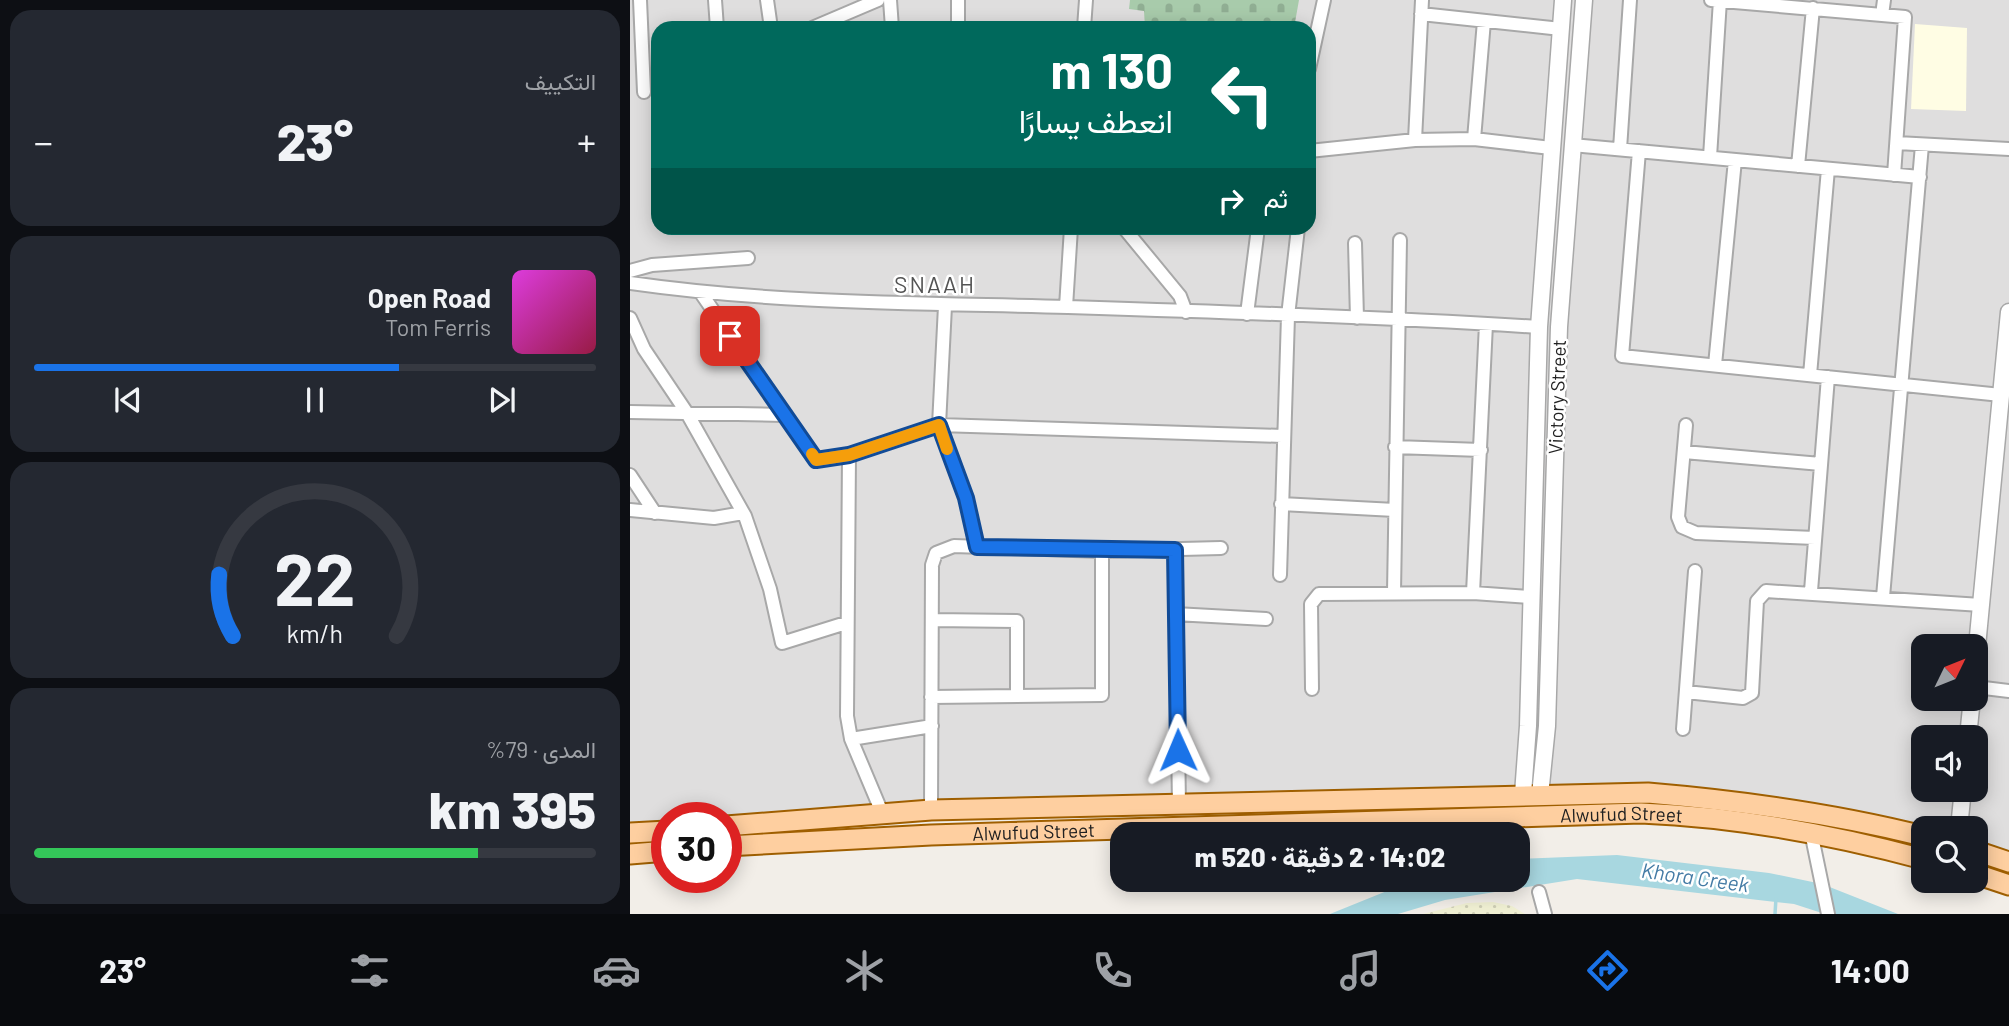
<!DOCTYPE html>
<html lang="ar">
<head>
<meta charset="utf-8">
<style>
  body { margin:0; font-family:Barlow,Vazirmatn,sans-serif; background:#242831; color:#f1f3f6; direction:rtl; height:100vh; display:flex; flex-direction:column; font-size:26px; white-space:nowrap }
  * { box-sizing:border-box; margin:0 }
  p { font-size:23px; color:#9ea1a6 }
  .icon { flex:none; width:38px; height:38px; fill:none; stroke:currentColor; stroke-width:2; stroke-linecap:round; stroke-linejoin:round }
  .map { position:relative; flex:1; overflow:hidden; direction:ltr }
  .panel { display:flex; flex-direction:column; gap:10px; padding:10px; background:#0d0f14; width:630px }
  .panel>* { flex:none }
  .hud { position:absolute; left:21px; top:21px; width:665px; height:214px; border-radius:21px; box-shadow:0 4px 18px #0003; direction:rtl; background:#00695c; color:#fff; overflow:hidden }
  .needle { width:46px; rotate:47deg }
  .controls { position:absolute; left:1281px; top:634px; display:grid; gap:14px }
  .controls a { display:grid; place-items:center; width:77px; height:77px; border-radius:14px; background:#171b24; box-shadow:0 4px 18px #0003; font-size:35px }
  .speed { position:absolute; left:21px; top:802px; display:flex; gap:14px; font-size:35px; font-weight:700; text-align:center }
  .speed>* { display:grid; place-content:center; width:91px; height:91px; border-radius:50%; background:#171b24; box-shadow:0 4px 18px #0003; line-height:1 }
  .speed .limit { border:10px solid #d22; background:#fff; color:#111 }
  .pin { position:absolute; display:grid; place-items:center; width:60px; height:60px; color:#fff; margin:-30px; border-radius:14px; box-shadow:0 4px 10px #0006 }
  .me { position:absolute; width:77px; margin:-38px; rotate:359deg; stroke-linejoin:round; filter:drop-shadow(0 0 5px #0008) }
  .turn { display:flex; align-items:center; gap:24px; height:147px; padding:0 28px; font-size:32px }
  .turn .icon { width:91px; height:91px; stroke-width:2.5 }
  .turn b { display:block; font-size:49px; line-height:60px }
  .then { display:flex; align-items:center; height:66px; padding:0 28px; background:#0003; gap:14px; font-size:26px }
  .big { font-size:52px; font-weight:800; line-height:1.1 }
  .panel .tile { flex:1; display:flex; flex-direction:column; justify-content:center; gap:10px; min-width:0; padding:0 24px; border-radius:21px; background:#242831 }
  .panel .dial { align-items:center; gap:0 }
  .dial svg { height:182px; overflow:visible; fill:none; stroke:#363941; stroke-width:7; stroke-linecap:round; text-anchor:middle }
  .dial text { fill:#f1f3f6; stroke:none }
  .song { display:flex; align-items:center; gap:21px }
  .cover { width:84px; height:84px; border-radius:10px; background:linear-gradient(135deg,hsl(300 70% 55%),hsl(340 70% 35%)) }
  .played { height:7px; border-radius:4px; background:linear-gradient(90deg,#1a73e8 65%,#363941 65%) }
  .keys { display:flex; justify-content:space-around; direction:ltr }
  .heat { display:flex; justify-content:space-between; align-items:center; font-size:38px; direction:ltr }
  .charge { height:10px; border-radius:5px; background:linear-gradient(90deg,#34c759 79%,#363941 0) }
  .trip { position:absolute; left:480px; top:822px; width:420px; height:70px; border-radius:21px; background:#171b24; box-shadow:0 4px 18px #0003; font-weight:800; line-height:70px; text-align:center; direction:rtl }
  .tab-bar { display:flex; height:112px; justify-content:space-around; align-items:center; background:#090b0e; color:#9ea1a6 }
  .tab-bar .icon { width:49px; height:49px }
  .tab-bar .active { color:#1a73e8 }
  .tab-bar b { font-size:32px; color:#f1f3f6 }
  main { display:flex; flex:1; min-height:0 }
  .map>svg:first-child { display:block }
</style>
</head>
<body>
<main>
<div class="map">
<svg width="1379" height="914" viewBox="0 0 1379 914">
  <defs>
    <pattern id="farmland-dots" width="8" height="8" patternUnits="userSpaceOnUse" patternTransform="scale(1.75)"><rect width="8" height="8" fill="#f0f0d3"/><path d="M2 2h.1M6 6h.1" fill="none" stroke="#ceceb5" stroke-width="1.8" stroke-linecap="round"/></pattern>
    <pattern id="cemetery-stones" width="16" height="16" patternUnits="userSpaceOnUse" patternTransform="scale(1.75)"><rect width="16" height="16" fill="#a8cbab"/><path d="M2 7V4a2 2 0 0 1 4 0v3zM10 15v-3a2 2 0 0 1 4 0v3z" fill="#90ae93"/></pattern>
  </defs>
  <rect width="100%" height="100%" fill="#f2eee8"/>
  <path fill="#dfdede" fill-rule="evenodd" d="M 0,0 L 1379,0 L 1379,870 L 1346,859 L 1346,828 L 1221,826 L 1031,801 L 513,810 L 281,821 L 96,835 L 96,817 L 37,817 L 37,839 L 0,842 ZM 28,28 L 679,28 L 679,228 L 28,228 ZM 1293,646 L 1346,646 L 1346,698 L 1293,698 ZM 1293,737 L 1346,737 L 1346,789 L 1293,789 Z"/>
  <path fill="#fffde4" d="M 1285,24 L 1337,28 L 1336,111 L 1281,109 Z"/>
  <path fill="url(#farmland-dots)" d="M 863,902 L 882,906 L 895,914 L 793,914 L 837,903 Z"/>
  <path fill="url(#cemetery-stones)" d="M 500,0 L 669,0 L 664,28 L 515,28 L 514,11 L 499,9 Z"/>
  <path fill="#a8d7e0" d="M 987,855 L 1139,873 L 1192,884 L 1268,914 L 1195,914 L 1164,904 L 947,879 L 815,900 L 768,914 L 700,914 L 784,880 L 887,880 L 887,859 Z"/>
  <g fill="none" stroke-linecap="round" stroke-linejoin="round">
    <path stroke="#a8d7e0" stroke-width="3.5" d="M 1145,914 L 1146,898"/>
    <defs>
      <path id="minor" d="M 10,0 L 14,92
        M 85,0 L 87,28
        M 137,0 L 141,28
        M 260,0 L 262,28
        M 328,0 L 328,28
        M 1081,0 L 1275,17 L 1264,175
        M 791,14 L 931,29
        M 1252,15 L 1254,0
        M 182,28 L 248,0
        M 454,28 L 456,0
        M 679,69 L 694,0
        M 844,139 L 854,21
        M 785,140 L 792,0
        M 1267,143 L 1379,149
        M 942,145 L 1290,177
        M 990,149 L 1000,0
        M 679,151 L 785,140 L 844,139 L 921,148
        M 1009,151 L 992,356 L 1371,395
        M 1080,157 L 1090,0
        M 1168,166 L 1183,8
        M 494,228 L 550,296 L 556,312
        M 725,243 L 727,318
        M 0,271 L 22,265 L 118,258
        M 0,283 C 146,304 292,303 438,307 C 595,312 752,317 909,327
        M 71,293 L 186,460 L 219,455 L 309,425 L 652,436
        M 315,306 L 309,425 L 336,498 L 347,547
        M 436,307 L 441,228
        M 617,314 L 628,228
        M 0,318 L 14,349 L 57,413 L 115,516 L 140,589 L 152,643 L 216,623
        M 1085,365 L 1105,160
        M 1180,375 L 1198,169
        M 0,412 L 154,415
        M 1056,425 L 1048,517 L 1052,527 L 1066,533 L 1185,538
        M 765,447 L 851,450
        M 1054,452 L 1191,464
        M 219,455 L 217,716 L 221,739 L 253,815
        M 0,475 L 25,513
        M 651,504 L 765,510
        M 0,510 L 84,518 L 113,513
        M 545,550 L 549,804
        M 650,575 L 658,316 L 668,228
        M 1181,591 L 1198,377
        M 764,592 L 770,240
        M 843,593 L 856,324
        M 1253,597 L 1292,145
        M 545,614 L 636,619
        M 302,620 L 387,621 L 387,696
        M 1346,687 L 1379,691
        M 682,689 L 681,604 L 689,594 L 843,593 L 899,597
        M 1056,692 L 1113,698 L 1122,693 L 1127,601 L 1136,591 L 1351,605
        M 301,697 L 472,695 L 472,551
        M 1053,729 L 1065,571
        M 221,739 L 302,726
        M 301,810 L 302,565 L 306,553 L 324,546 L 472,551 L 591,548
        M 1181,832 L 1198,914
        M 909,892 L 915,914"/>
      <path id="tertiary" d="M 1346,657 L 1379,312
        M 1338,737 L 1342,698
        M 893,794 L 898,726 L 909,327 L 933,0
        M 910,795 L 917,726 L 929,327 L 954,0
        M 1329,828 L 1333,789"/>
      <g id="primary">
        <path d="M 96,826 L 301,810 L 1018,793 C 1112,801 1202,813 1293,836"/>
        <path d="M 0,833 L 37,831"/>
        <path id="s1" d="M 96,846 L 301,835 L 1011,813 C 1108,817 1200,834 1293,859"/>
        <path d="M 1346,851 L 1379,862"/>
        <path d="M 0,854 L 37,851"/>
        <path d="M 1346,874 L 1379,885"/>
      </g>
    </defs>
    <use href="#minor" stroke="#a8a8a8" stroke-width="16"/>
    <use href="#tertiary" stroke="#a8a8a8" stroke-width="19"/>
    <use href="#primary" stroke="#9f5f00" stroke-width="23"/>
    <use href="#minor" stroke="#fff" stroke-width="12"/>
    <use href="#tertiary" stroke="#fff" stroke-width="16"/>
    <use href="#primary" stroke="#fecfa0" stroke-width="19"/>
  </g>
  <g fill="none" stroke-linecap="round" stroke-linejoin="round">
    <defs>
      <path id="route" d="M 100,336 L 186,460 L 219,455 L 309,425 L 336,498 L 347,547 L 545,550 L 548,750"/>
    </defs>
    <use href="#route" stroke="#114b97" stroke-width="18"/>
    <use href="#route" stroke="#1a73e8" stroke-width="12"/>
    <path stroke="#f59e0b" stroke-width="12" d="M 182,454 L 186,460 L 219,455 L 309,425 L 317,449"/>
  </g>
  <g text-anchor="middle" stroke-width="5" stroke-linejoin="round" paint-order="stroke">
    <g font-size="19" fill="#212121" stroke="#fff">
      <text transform="translate(927 397) rotate(-88)" y="7">Victory Street</text>
      <text dy="7" stroke="none"><textPath href="#s1" startOffset="896">Alwufud Street</textPath></text>
      <text dy="7" stroke="none"><textPath href="#s1" startOffset="308">Alwufud Street</textPath></text>
    </g>
    <g font-size="21" font-style="italic" fill="#447ba5" stroke="#fff">
      <text transform="translate(1065 878) rotate(8)" y="7">Khora Creek</text>
    </g>
    <g font-size="23" letter-spacing="2" fill="#545454" stroke="#fff">
      <text x="305" y="293">SNAAH</text>
    </g>
  </g>
</svg>
<div class="controls">
<a><svg class="needle" viewBox="-14 -14 28 28"><path d="M0-13l5 13h-10z" fill="#e53935"/><path d="M0 13l5-13h-10z" fill="#9ea1a6"/></svg></a>
<a><svg class="icon" aria-label="sound" viewBox="0 0 24 24"><path d="M4 9h4l5-4v14l-5-4H4zM17 9q2 3 0 6"/></svg></a>
<a><svg class="icon" aria-label="search" viewBox="0 0 24 24"><circle cx="10" cy="10" r="6"/><path d="M15 15l6 6"/></svg></a>
</div>
<div class="speed"><div class="limit">30</div></div>
<div class="pin" style="left:100px;top:336px;background:#d93025"><svg class="icon" aria-label="arrive" viewBox="0 0 24 24"><path d="M6 21V4h12l-3 4 3 4H6"/></svg></div>
<svg class="me" style="left:548px;top:750px" viewBox="-20 -20 40 40"><path d="M0-17L14 15 0 8-14 15z" fill="#1a73e8" stroke="#fff" stroke-width="4"/></svg>
<div class="trip">14:02 · 2 دقيقة · 520 m</div>
<div class="hud">
<div class="turn"><svg class="icon" aria-label="left" viewBox="0 0 24 24"><path d="M17 20v-9H6M10 6l-5 5 5 5"/></svg><div><b>130 m</b>انعطف يسارًا</div></div>
<div class="then">ثم<svg class="icon" aria-label="right" viewBox="0 0 24 24"><path d="M7 20v-9h11M14 6l5 5-5 5"/></svg></div>
</div>
</div>
<section class="panel">
<div class="tile"><p>التكييف</p>
<div class="heat"><a>−</a><b class="big">23°</b><a>+</a></div>
</div>
<div class="tile">
<div class="song"><i class="cover"></i><div><b>Open Road</b><p>Tom Ferris</p></div></div>
<div class="played"></div>
<div class="keys"><svg class="icon" aria-label="previous" viewBox="0 0 24 24"><path d="M18 5L8 12l10 7zM5 5v14"/></svg><svg class="icon" aria-label="pause" viewBox="0 0 24 24"><path d="M8 5v14M16 5v14"/></svg><svg class="icon" aria-label="next" viewBox="0 0 24 24"><path d="M6 5l10 7-10 7zM19 5v14"/></svg></div>
</div>
<div class="tile dial"><svg viewBox="0 0 100 80">
<path d="M14 69A42 42 0 1 1 86 69"/>
<path d="M14 69A42 42 0 0 1 8 42" stroke="#1a73e8"/>
<text x="50" y="56" font-size="32" font-weight="700">22</text>
<text x="50" y="72" font-size="11">km/h</text>
</svg></div>
<div class="tile"><p>المدى · 79%</p><b class="big">395 km</b><div class="charge"></div></div>
</section>
</main>
<nav class="tab-bar">
<b>14:00</b>
<svg class="icon active" aria-label="directions" viewBox="0 0 24 24"><path d="M12 3l9 9-9 9-9-9zM9 14v-3h6M13 9l2 2-2 2"/></svg>
<svg class="icon" aria-label="music" viewBox="0 0 24 24"><path d="M9 18V5l10-2v13"/><circle cx="6" cy="18" r="3"/><circle cx="16" cy="16" r="3"/></svg>
<svg class="icon" aria-label="phone" viewBox="0 0 24 24"><path d="M5 4h4l2 5-3 2q2 4 5 5l2-3 5 2v4C11 20 4 13 5 4z"/></svg>
<svg class="icon" aria-label="climate" viewBox="0 0 24 24"><path d="M12 3v18M4 7l16 10M4 17L20 7"/></svg>
<svg class="icon" aria-label="car" viewBox="0 0 24 24"><path d="M5 17H2v-5l4-1 3-4h7l3 4 3 1v5h-3M9 17h6M6 11h13"/><circle cx="7" cy="17" r="2"/><circle cx="17" cy="17" r="2"/></svg>
<svg class="icon" aria-label="filters" viewBox="0 0 24 24"><path d="M4 7h16M4 17h16"/><circle cx="9" cy="7" r="2"/><circle cx="15" cy="17" r="2"/></svg>
<b>23°</b>
</nav>
</body>
</html>
